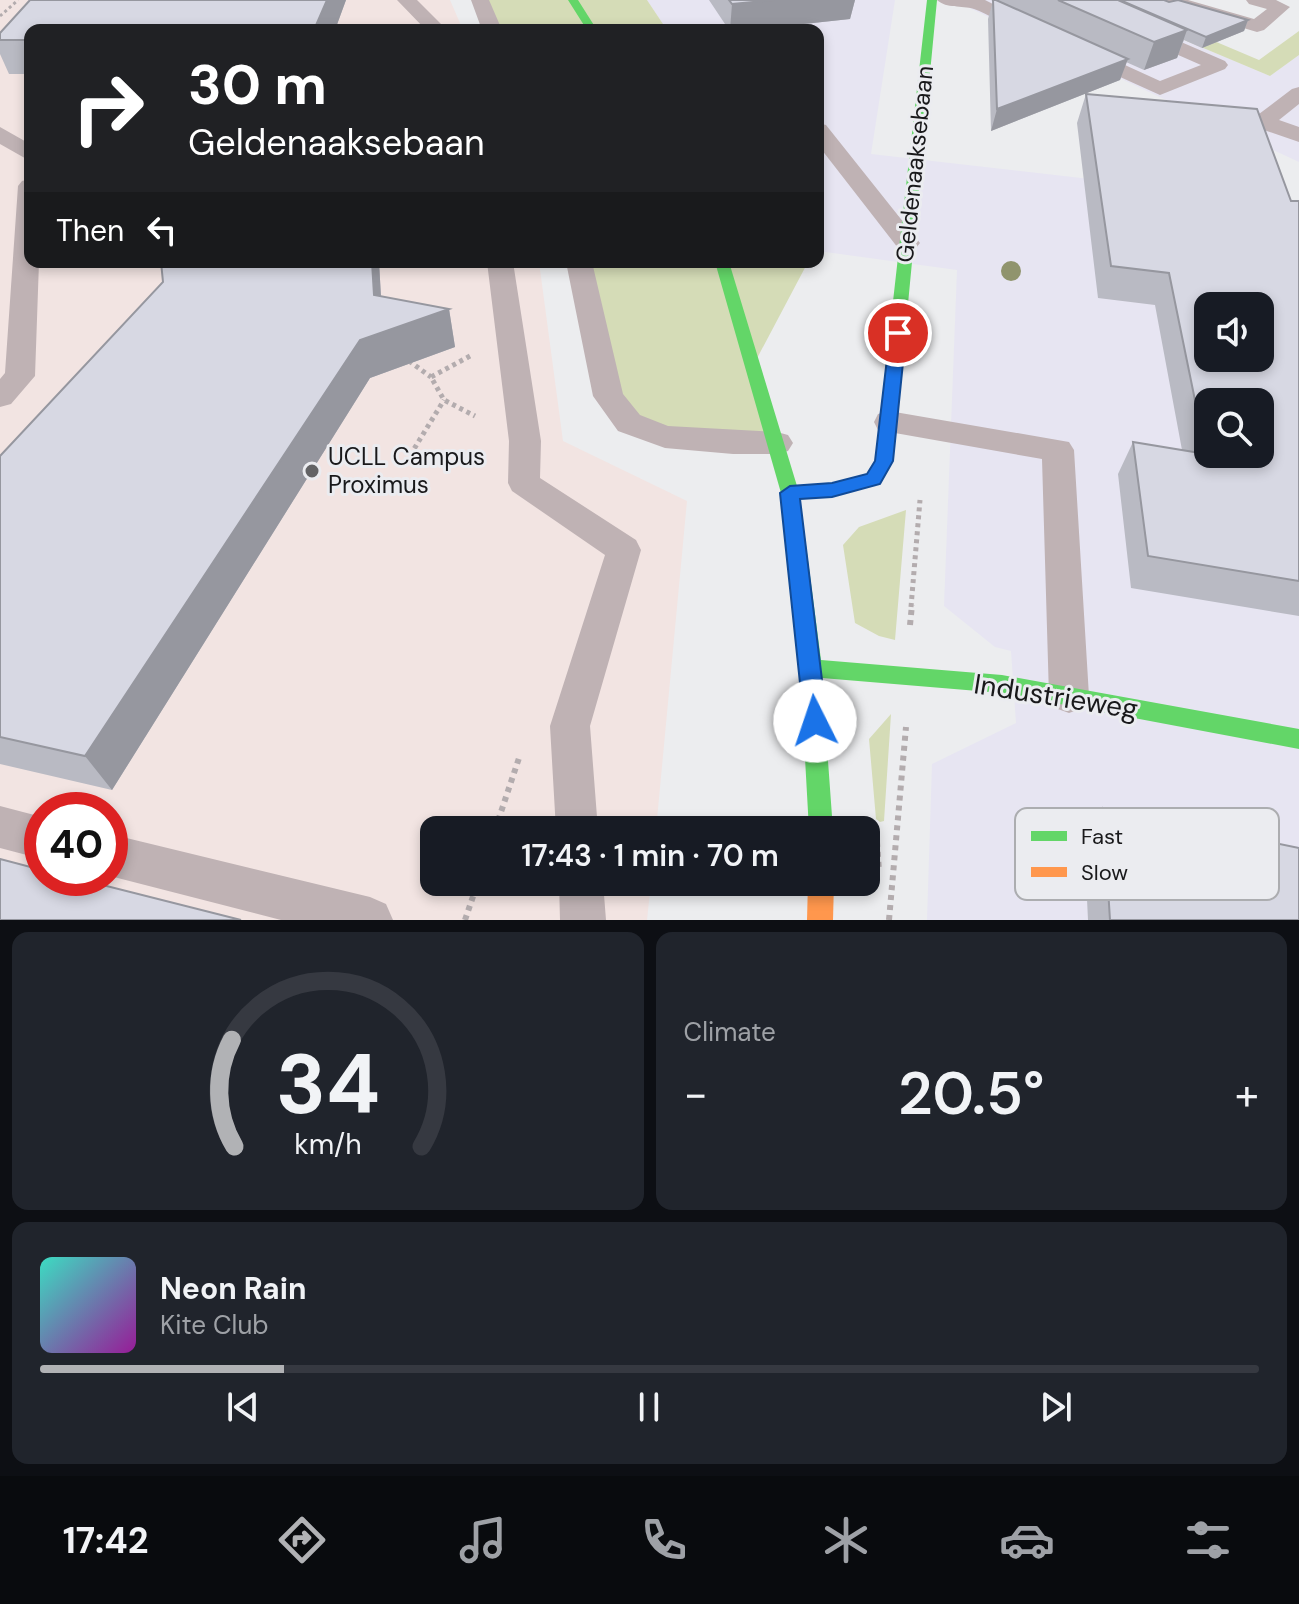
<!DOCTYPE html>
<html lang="en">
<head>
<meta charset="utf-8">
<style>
  body { margin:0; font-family:"DM Sans",sans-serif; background:#20242c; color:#f1f3f6; height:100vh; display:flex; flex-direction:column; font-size:30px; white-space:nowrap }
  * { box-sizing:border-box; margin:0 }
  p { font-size:26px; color:#9ea1a6 }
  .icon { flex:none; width:44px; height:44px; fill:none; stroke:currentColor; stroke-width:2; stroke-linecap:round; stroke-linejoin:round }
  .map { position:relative; height:920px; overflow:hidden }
  .drawer { display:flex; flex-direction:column; gap:12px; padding:12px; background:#0d0f14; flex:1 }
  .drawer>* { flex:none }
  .top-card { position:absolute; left:24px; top:24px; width:800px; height:244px; border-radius:16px; box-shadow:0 4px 12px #0003; background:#202124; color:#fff; overflow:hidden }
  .tools { position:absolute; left:1194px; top:292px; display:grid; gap:16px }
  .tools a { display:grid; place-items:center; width:80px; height:80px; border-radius:16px; background:#171b24; box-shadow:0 4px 12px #0003; font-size:40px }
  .speed { position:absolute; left:24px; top:792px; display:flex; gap:16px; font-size:40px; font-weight:700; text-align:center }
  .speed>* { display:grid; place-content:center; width:104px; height:104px; border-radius:50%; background:#171b24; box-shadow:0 4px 12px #0003; line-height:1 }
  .speed .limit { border:12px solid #d22; background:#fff; color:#111 }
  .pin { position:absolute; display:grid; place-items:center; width:68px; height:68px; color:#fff; margin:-34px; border:4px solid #fff; border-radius:50%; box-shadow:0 2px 8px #0007 }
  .me { position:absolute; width:88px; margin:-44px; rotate:356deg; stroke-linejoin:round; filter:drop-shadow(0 0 6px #0008) }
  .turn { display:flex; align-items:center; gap:28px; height:168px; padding:0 32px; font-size:36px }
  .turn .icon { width:104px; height:104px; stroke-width:2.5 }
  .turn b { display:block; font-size:56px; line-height:68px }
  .then { display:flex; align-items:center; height:76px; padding:0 32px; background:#0003; gap:16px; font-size:30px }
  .big { font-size:60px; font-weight:600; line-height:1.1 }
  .drawer .card { flex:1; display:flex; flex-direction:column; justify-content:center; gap:12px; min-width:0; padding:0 28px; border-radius:16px; background:#20242c }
  .drawer .dial { align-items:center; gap:0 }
  .dial svg { height:208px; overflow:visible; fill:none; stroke:#363941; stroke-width:7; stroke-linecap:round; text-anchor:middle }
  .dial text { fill:#f1f3f6; stroke:none }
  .song { display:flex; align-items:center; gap:24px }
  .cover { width:96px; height:96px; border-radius:12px; background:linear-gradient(135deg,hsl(170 70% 55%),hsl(300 70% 35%)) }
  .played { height:8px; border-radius:4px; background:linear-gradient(90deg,#b1b2b5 20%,#363941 20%) }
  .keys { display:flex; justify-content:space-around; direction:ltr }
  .heat { display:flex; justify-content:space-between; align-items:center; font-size:44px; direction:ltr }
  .drawer .tiles { flex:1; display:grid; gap:12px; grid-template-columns:1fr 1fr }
  .card:last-child { grid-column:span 2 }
  .trip { position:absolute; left:420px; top:816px; width:460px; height:80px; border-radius:16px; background:#171b24; box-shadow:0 4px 12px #0003; font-weight:600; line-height:80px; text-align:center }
  .dock { display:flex; height:128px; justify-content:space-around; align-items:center; background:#090b0e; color:#9ea1a6 }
  .dock .icon { width:56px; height:56px }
  .dock .active { color:#b1b2b5 }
  .dock b { font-size:36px; color:#f1f3f6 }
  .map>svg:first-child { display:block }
</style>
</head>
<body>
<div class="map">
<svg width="1299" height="920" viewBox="0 0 1299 920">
  <rect width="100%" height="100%" fill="#ecedef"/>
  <path fill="#e7e5f2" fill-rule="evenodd" d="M 647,0 L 895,0 L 871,154 L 1299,203 L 1299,920 L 927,920 L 932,764 L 1016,723 L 1011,651 L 995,647 L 944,606 L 957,270 L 818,251 L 818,30 L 667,30 ZM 1208,306 L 1260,306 L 1260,358 L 1208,358 ZM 1208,402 L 1260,402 L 1260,454 L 1208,454 Z
    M 964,0 L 1089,0 L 1270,76 L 1299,55 L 1299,162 L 963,5 Z"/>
  <path fill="#f2e4e2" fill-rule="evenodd" d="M 0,0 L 450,0 L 463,30 L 30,30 L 30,262 L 539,262 L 563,441 L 687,501 L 656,830 L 434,830 L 434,882 L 651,882 L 647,920 L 0,920 ZM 42,810 L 110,810 L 110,878 L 42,878 Z"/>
  <path fill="#d5dcb7" d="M 480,0 L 647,0 L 667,30 L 492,30 Z
    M 1089,0 L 1117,0 L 1259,60 L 1299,31 L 1299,55 L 1270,76 Z
    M 579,262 L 808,262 L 754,364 L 777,443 L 629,423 Z
    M 906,510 L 895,640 L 879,636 L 855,623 L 843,545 L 859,527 Z
    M 891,714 L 884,821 L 880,822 L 876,819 L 869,739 Z"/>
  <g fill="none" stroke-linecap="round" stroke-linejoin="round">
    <path stroke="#b3acae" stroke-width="3" stroke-dasharray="3 3" stroke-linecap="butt" d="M 0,16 L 18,0"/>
    <path stroke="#b3acae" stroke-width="4" stroke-dasharray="3 3" stroke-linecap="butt" d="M 467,358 L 470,356"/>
    <path stroke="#b3acae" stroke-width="5" stroke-dasharray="4 4" stroke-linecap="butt" d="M 470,356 L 431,377 L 444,400 L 475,416
      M 409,361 L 431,377
      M 406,462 L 444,400
      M 911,607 L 920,500"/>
    <path stroke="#b3acae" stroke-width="6" stroke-dasharray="5 5" stroke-linecap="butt" d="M 910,625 L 912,605
      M 495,830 L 520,755
      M 877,842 L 879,872
      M 465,920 L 478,882
      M 889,920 L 906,727"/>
    <path fill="#bfb2b4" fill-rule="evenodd" d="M 397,0 L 417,0 L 447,30 L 426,30 Z
      M 471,0 L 489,0 L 502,30 L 482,30 Z
      M 937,0 L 985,0 L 1038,27 L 1035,31 C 1015,36 993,15 974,9 C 961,5 947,9 937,0 Z
      M 1059,0 L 1084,0 L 1225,61 L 1228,65 L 1225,69 L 1160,95 L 1078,58 L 1075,54 L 1078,50 L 1092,50 L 1160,81 L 1201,65 L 1062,4 Z
      M 1159,0 L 1188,0 L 1254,19 L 1267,9 L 1249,4 L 1246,0 L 1276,0 L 1290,7 L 1264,30 L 1257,32 L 1162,4 Z
      M 1299,87 L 1299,104 L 1279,120 L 1299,127 L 1299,142 L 1255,127 L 1252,122 L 1255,117 L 1292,89 Z
      M 818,123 L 826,125 L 916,238 L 920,243 L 916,248 L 898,248 L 818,145 Z
      M 0,127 L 30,144 L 30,161 L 0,144 Z
      M 30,179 L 30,262 L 39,262 L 35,376 L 11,404 L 0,407 L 0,379 L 5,373 L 18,186 L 22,181 Z
      M 487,262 L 513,262 L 541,441 L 540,478 L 636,540 L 641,550 L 590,726 L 598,830 L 556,830 L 550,726 L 605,555 L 512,491 L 508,483 L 509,441 Z
      M 566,262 L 592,262 L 623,394 L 640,415 L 668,426 L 777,432 L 788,435 L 793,443 L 788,451 L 777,454 L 733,454 L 665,448 L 618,431 L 593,396 Z
      M 889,411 L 1069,442 L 1074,450 L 1089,696 L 1083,708 L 1069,713 L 1055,708 L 1049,696 L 1042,459 L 878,430 L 874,422 L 878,414 Z
      M 0,806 L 42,817 L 42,859 L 0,848 Z
      M 110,834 L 370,897 L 386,904 L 393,920 L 281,920 L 110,876 Z
      M 559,882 L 603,882 L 606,920 L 560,920 Z"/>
    <path fill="#63d668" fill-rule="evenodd" d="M 568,0 L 578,0 L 597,30 L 587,30 Z
      M 927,0 L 937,0 L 893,461 L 879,484 L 832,497 L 800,499 L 821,660 L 1002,675 L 1299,729 L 1299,749 L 1002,693 L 822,678 L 833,830 L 809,830 L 800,668 L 781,493 L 715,262 L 729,262 L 797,486 L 832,483 L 867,474 L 875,461 Z"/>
    <path fill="#ff974d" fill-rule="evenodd" d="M 808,882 L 834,882 L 833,920 L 807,920 Z"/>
  </g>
  <circle fill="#90946d" cx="1011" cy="271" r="10"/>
  <path fill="#b9bac3" d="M 30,0 L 346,0 L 335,30 L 30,30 L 30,74 L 9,74 L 0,54 L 0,33 Z
    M 709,0 L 855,0 L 850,19 L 747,30 L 729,30 Z
    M 991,0 L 1164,0 L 1248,20 L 1244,31 L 1202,48 L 1184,40 L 1177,58 L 1144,70 L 1126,62 L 1120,80 L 991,131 L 988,19 L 993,1 Z
    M 1086,94 L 1291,201 L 1299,201 L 1299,616 L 1131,588 L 1118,474 L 1133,442 L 1182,450 L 1155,305 L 1098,298 L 1077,123 Z
    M 379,262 L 381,297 L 449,309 L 455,347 L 370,378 L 112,790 L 0,764 L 0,456 L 163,282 Z
    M 1103,808 L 1299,920 L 1088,920 L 1084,836 Z"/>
  <path fill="#96979f" d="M 327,0 L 346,0 L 335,30 L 314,30 Z
    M 774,0 L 855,0 L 850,19 L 747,30 L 730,30 L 732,4 Z
    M 1248,20 L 1244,31 L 1202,48 L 1206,37 Z
    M 1187,30 L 1177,58 L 1144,70 L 1154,42 Z
    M 1128,59 L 1120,80 L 991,131 L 997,109 Z
    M 372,262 L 379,262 L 383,332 L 449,309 L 455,347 L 370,378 L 112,790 L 85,756 L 374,295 Z"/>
  <path fill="#d7d8e3" stroke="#96979f" stroke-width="2" fill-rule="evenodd" d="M 30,0 L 327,0 L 314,30 L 30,30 L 30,40 L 0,40 L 0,33 Z
    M 729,0 L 774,0 L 732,4 Z
    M 993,0 L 996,0 L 1128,59 L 997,109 Z
    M 1058,0 L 1118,0 L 1187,30 L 1154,42 Z
    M 1120,0 L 1164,0 L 1169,2 L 1178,0 L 1248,20 L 1206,37 Z
    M 1086,94 L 1257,109 L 1291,201 L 1299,201 L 1299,581 L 1148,556 L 1133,442 L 1206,454 L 1169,273 L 1111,266 ZM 1208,306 L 1260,306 L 1260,358 L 1208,358 ZM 1208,402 L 1260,402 L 1260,454 L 1208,454 Z
    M 161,262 L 372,262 L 374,295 L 449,309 L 360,340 L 85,756 L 0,737 L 0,456 L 163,282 Z
    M 1103,808 L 1299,848 L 1299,920 L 1110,920 Z
    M 0,859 L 42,870 L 42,878 L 75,878 L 241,920 L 0,920 Z"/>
  <path fill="#1a73e8" stroke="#114b97" stroke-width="2" d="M 898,328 L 906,333 L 893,461 L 880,484 L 832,497 L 800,499 L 827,721 L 823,728 L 815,731 L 807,728 L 804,721 L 780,493 L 790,486 L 832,483 L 867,474 L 875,461 L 890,333 Z"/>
  <circle fill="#636365" stroke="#ebecf0" stroke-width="3" cx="312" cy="471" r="8"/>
  <g text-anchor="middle" stroke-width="6" stroke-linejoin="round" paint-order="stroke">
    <g font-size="24" fill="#19191b" stroke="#ebecf0">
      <text transform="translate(915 164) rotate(-84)" y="8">Geldenaaksebaan</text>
    </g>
    <g font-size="24" fill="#19191b" stroke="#ebecf0" text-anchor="start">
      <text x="328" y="465">UCLL Campus<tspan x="328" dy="28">Proximus</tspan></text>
    </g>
    <g font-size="28" fill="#19191b" stroke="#ebecf0">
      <text transform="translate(1056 696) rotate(9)" y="10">Industrieweg</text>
    </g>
  </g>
  <rect x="1015" y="808" width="264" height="92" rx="12" fill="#ebecf0" stroke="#acadb0" stroke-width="2"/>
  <rect x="1031" y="831" width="36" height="10" fill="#63d668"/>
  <rect x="1031" y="867" width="36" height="10" fill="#ff974d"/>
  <g font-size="22" fill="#19191b">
    <text x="1081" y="844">Fast</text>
    <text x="1081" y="880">Slow</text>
  </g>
</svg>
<div class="tools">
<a><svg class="icon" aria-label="sound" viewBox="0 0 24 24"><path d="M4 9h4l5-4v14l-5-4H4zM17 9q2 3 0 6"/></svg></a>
<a><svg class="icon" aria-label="search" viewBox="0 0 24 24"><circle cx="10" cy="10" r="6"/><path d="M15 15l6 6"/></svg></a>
</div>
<div class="speed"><div class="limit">40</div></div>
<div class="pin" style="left:898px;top:333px;background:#d93025"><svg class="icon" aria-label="arrive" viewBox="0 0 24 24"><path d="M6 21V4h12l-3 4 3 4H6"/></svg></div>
<svg class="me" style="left:815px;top:721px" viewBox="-20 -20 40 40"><circle r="19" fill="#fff"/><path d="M0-13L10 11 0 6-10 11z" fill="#1a73e8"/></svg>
<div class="trip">17:43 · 1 min · 70 m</div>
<div class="top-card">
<div class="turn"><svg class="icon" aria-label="right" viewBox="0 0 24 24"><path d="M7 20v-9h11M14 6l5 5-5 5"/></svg><div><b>30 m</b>Geldenaaksebaan</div></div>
<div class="then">Then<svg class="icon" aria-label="left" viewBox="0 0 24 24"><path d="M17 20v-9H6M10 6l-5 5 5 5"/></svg></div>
</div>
</div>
<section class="drawer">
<div class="tiles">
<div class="card dial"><svg viewBox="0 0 100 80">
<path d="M14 69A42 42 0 1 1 86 69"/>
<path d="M14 69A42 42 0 0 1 13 28" stroke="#b1b2b5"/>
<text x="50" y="56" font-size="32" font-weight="700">34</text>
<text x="50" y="72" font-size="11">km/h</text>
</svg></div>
<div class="card"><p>Climate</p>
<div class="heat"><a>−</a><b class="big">20.5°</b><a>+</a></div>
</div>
<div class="card">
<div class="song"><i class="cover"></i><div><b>Neon Rain</b><p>Kite Club</p></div></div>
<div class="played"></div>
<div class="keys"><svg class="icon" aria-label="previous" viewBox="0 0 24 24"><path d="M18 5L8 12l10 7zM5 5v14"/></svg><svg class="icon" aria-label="pause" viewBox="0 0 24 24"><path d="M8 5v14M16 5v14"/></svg><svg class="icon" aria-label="next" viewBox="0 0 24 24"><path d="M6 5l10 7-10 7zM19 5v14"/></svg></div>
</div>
</div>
</section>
<nav class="dock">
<b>17:42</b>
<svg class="icon active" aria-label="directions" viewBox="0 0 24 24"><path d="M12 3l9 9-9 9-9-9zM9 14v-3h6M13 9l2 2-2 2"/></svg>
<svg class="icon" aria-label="music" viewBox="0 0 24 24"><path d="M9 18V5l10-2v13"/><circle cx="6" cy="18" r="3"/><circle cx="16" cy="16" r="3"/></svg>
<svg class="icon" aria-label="phone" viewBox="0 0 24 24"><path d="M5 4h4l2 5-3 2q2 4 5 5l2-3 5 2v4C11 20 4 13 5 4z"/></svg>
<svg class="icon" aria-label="climate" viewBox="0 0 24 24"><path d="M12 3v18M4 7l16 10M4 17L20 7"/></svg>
<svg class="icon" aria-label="car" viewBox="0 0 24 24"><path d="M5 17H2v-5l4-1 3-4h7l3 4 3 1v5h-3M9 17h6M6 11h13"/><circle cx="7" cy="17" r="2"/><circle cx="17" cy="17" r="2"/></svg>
<svg class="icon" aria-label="filters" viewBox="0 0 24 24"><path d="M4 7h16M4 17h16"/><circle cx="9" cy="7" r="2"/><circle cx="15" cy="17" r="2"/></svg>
</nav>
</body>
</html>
